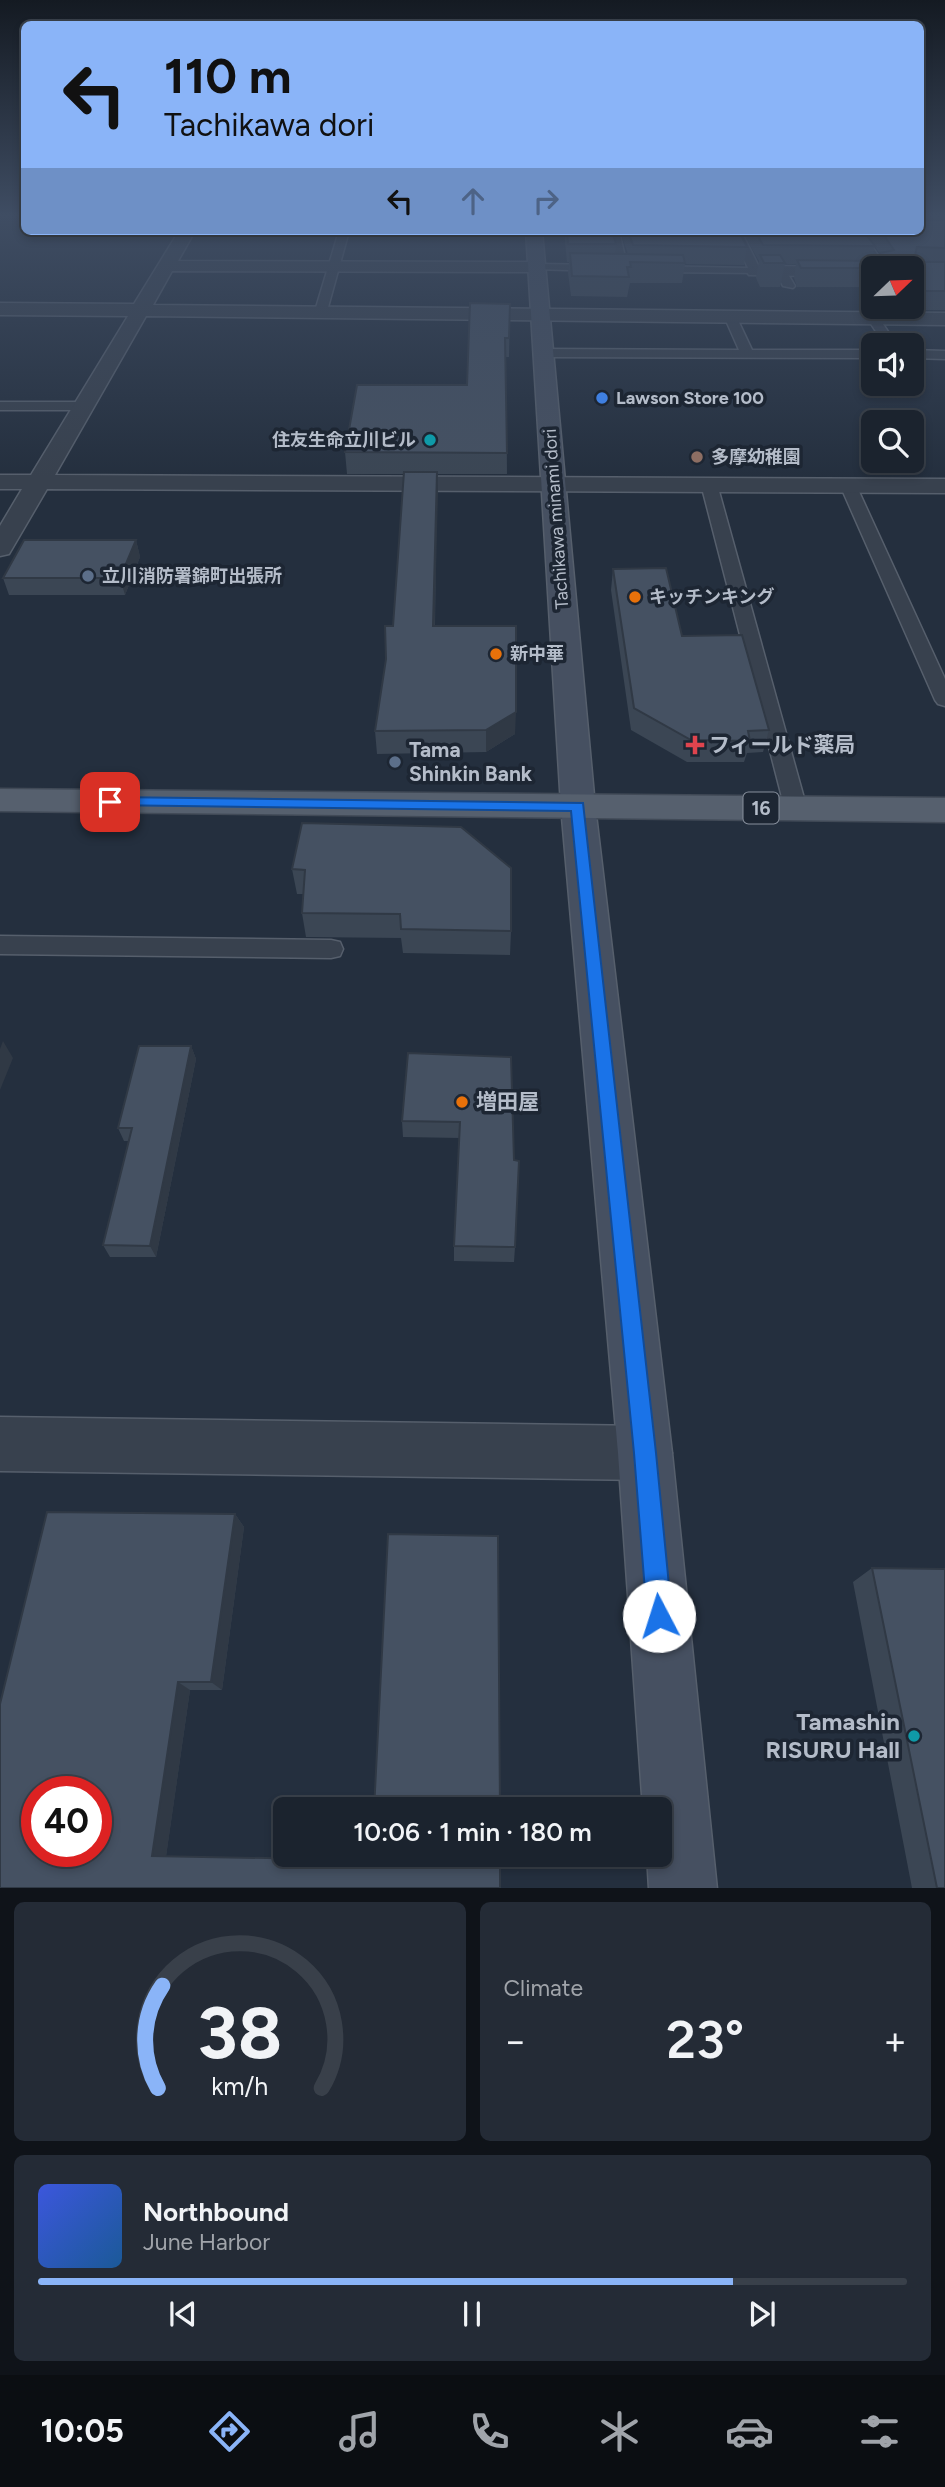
<!DOCTYPE html>
<html lang="en">
<head>
<meta charset="utf-8">
<style>
  body { margin:0; font-family:Figtree,"Noto Sans JP",sans-serif; background:#242b36; color:#f1f3f6; height:100vh; display:flex; flex-direction:column; font-size:26px; white-space:nowrap }
  * { box-sizing:border-box; margin:0 }
  p { font-size:23px; color:#a0a4aa }
  .icon { flex:none; width:38px; height:38px; fill:none; stroke:currentColor; stroke-width:2; stroke-linecap:round; stroke-linejoin:round }
  .map { position:relative; height:1888px; overflow:hidden }
  .side { display:flex; flex-direction:column; gap:14px; padding:14px; background:#0f1319; flex:1 }
  .side>* { flex:none }
  .banner { position:absolute; left:21px; top:21px; width:903px; height:214px; border-radius:10px; box-shadow:0 4px 10px #0003,0 0 0 2px #39404a; background:#8ab4f8; color:#111; overflow:hidden }
  .needle { width:46px; rotate:67deg }
  .tools { position:absolute; left:861px; top:256px; display:grid; gap:14px }
  .tools a { display:grid; place-items:center; width:63px; height:63px; border-radius:10px; background:#1b232e; box-shadow:0 4px 10px #0003,0 0 0 2px #39404a; font-size:35px }
  .speed { position:absolute; left:21px; top:1776px; display:flex; gap:14px; font-size:35px; font-weight:700; text-align:center }
  .speed>* { display:grid; place-content:center; width:91px; height:91px; border-radius:50%; background:#1b232e; box-shadow:0 4px 10px #0003,0 0 0 2px #39404a; line-height:1 }
  .speed .limit { border:10px solid #d22; background:#fff; color:#111 }
  .pin { position:absolute; display:grid; place-items:center; width:60px; height:60px; color:#fff; margin:-30px; border-radius:14px; box-shadow:0 4px 10px #0006 }
  .me { position:absolute; width:77px; margin:-38px; rotate:355deg; stroke-linejoin:round; filter:drop-shadow(0 0 5px #0008) }
  .turn { display:flex; align-items:center; gap:24px; height:147px; padding:0 28px; font-size:32px }
  .turn .icon { width:91px; height:91px; stroke-width:2.5 }
  .turn b { display:block; font-size:49px; line-height:60px }
  .lanes { display:flex; align-items:center; height:66px; padding:0 28px; background:#0003; justify-content:center; gap:35px; direction:ltr }
  .lanes .off { opacity:.35 }
  .big { font-size:52px; font-weight:600; line-height:1.1 }
  .side .tile { flex:1; display:flex; flex-direction:column; justify-content:center; gap:10px; min-width:0; padding:0 24px; border-radius:10px; background:#242b36 }
  .side .dial { align-items:center; gap:0 }
  .dial svg { height:182px; overflow:visible; fill:none; stroke:#39404a; stroke-width:7; stroke-linecap:round; text-anchor:middle }
  .dial text { fill:#f1f3f6; stroke:none }
  .song { display:flex; align-items:center; gap:21px }
  .cover { width:84px; height:84px; border-radius:10px; background:linear-gradient(135deg,hsl(230 70% 55%),hsl(210 70% 35%)) }
  .played { height:7px; border-radius:4px; background:linear-gradient(90deg,#8ab4f8 80%,#39404a 80%) }
  .keys { display:flex; justify-content:space-around; direction:ltr }
  .heat { display:flex; justify-content:space-between; align-items:center; font-size:38px; direction:ltr }
  .side .tiles { flex:1; display:grid; gap:14px; grid-template-columns:1fr 1fr }
  .tile:last-child { grid-column:span 2 }
  .trip { position:absolute; left:273px; top:1797px; width:399px; height:70px; border-radius:10px; background:#1b232e; box-shadow:0 4px 10px #0003,0 0 0 2px #39404a; font-weight:600; line-height:70px; text-align:center }
  .tabs { display:flex; height:112px; justify-content:space-around; align-items:center; background:#0b0e12; color:#a0a4aa }
  .tabs .icon { width:49px; height:49px }
  .tabs .active { color:#8ab4f8 }
  .tabs b { font-size:32px; color:#f1f3f6 }
  .map>svg:first-child { display:block }
</style>
</head>
<body>
<div class="map">
<svg width="945" height="1889" viewBox="0 0 945 1889">
  <rect width="100%" height="100%" fill="#242f3e"/>
  <g fill="none" stroke-linecap="round" stroke-linejoin="round">
    <defs>
      <path id="lane" d="M 920,229 L 945,229 L 945,235 L 864,235 L 887,268 L 876,268 L 853,235 L 773,234 L 768,231 L 920,231 Z
        M 339,231 L 349,231 L 327,311 L 321,315 L 315,311 Z
        M 609,231 L 619,231 L 628,270 L 618,268 Z
        M 731,231 L 741,231 L 761,271 L 759,273 L 652,272 L 646,269 L 652,266 L 748,268 Z
        M 537,264 L 602,265 L 608,268 L 602,271 L 533,269 L 533,265 Z
        M 781,268 L 785,269 L 795,286 L 793,288 L 783,286 L 775,271 Z
        M 912,303 L 923,319 L 921,322 L 913,322 L 902,306 L 912,306 Z
        M 730,312 L 736,316 L 752,350 L 873,350 L 873,358 L 543,357 L 537,353 L 543,349 L 739,350 L 724,316 Z
        M 873,314 L 877,315 L 897,345 L 885,345 L 867,318 Z
        M 912,350 L 945,351 L 945,359 L 912,358 Z
        M 0,402 L 84,402 L 91,406 L 84,410 L 0,410 Z
        M 709,479 L 717,484 L 807,809 L 804,814 L 796,816 L 788,814 L 785,809 L 701,484 Z
        M 848,480 L 856,485 L 945,679 L 945,706 L 938,704 L 935,700 L 840,485 Z
        M 0,936 L 331,940 L 340,942 L 343,949 L 340,956 L 331,958 L 0,954 Z"/>
      <path id="street" d="M 179,231 L 195,231 L 178,261 L 537,262 L 546,267 L 537,272 L 172,271 L 153,305 L 945,313 L 945,325 L 146,316 L 55,475 L 945,479 L 945,493 L 47,489 L 9,554 L 0,556 L 0,526 L 22,489 L 0,489 L 0,475 L 31,475 L 128,316 L 0,315 L 0,303 L 134,304 Z
        M 755,266 L 873,267 L 877,268 L 873,268 L 873,277 L 749,275 L 746,271 Z
        M 0,1417 L 645,1426 L 664,1434 L 672,1453 L 664,1472 L 645,1480 L 0,1471 Z"/>
      <path id="secondary" d="M 526,231 L 542,231 L 595,806 L 672,1453 L 717,1889 L 649,1889 L 647,1855 L 660,1855 L 660,1810 L 643,1810 L 618,1453 L 561,806 Z"/>
      <path id="primary" d="M 0,789 L 945,798 L 945,822 L 0,811 Z"/>
    </defs>
    <use href="#lane" stroke="#565f6c" stroke-width="3"/>
    <use href="#street" stroke="#565f6c" stroke-width="3"/>
    <use href="#secondary" stroke="#565f6c" stroke-width="3"/>
    <use href="#primary" stroke="#414a57" stroke-width="3"/>
    <use href="#lane" fill="#38414e" fill-rule="evenodd"/>
    <use href="#street" fill="#38414e" fill-rule="evenodd"/>
    <use href="#secondary" fill="#465061" fill-rule="evenodd"/>
    <use href="#primary" fill="#56606e" fill-rule="evenodd"/>
  </g>
  <path fill="#3b4654" d="M 920,213 L 945,213 L 945,310 L 920,310 L 912,298 L 912,268 L 873,268 L 873,287 L 797,287 L 794,278 L 796,264 L 785,264 L 780,287 L 760,287 L 756,278 L 759,261 L 742,231 L 863,231 L 875,246 L 871,261 L 878,261 L 880,254 L 869,238 L 871,231 L 920,231 Z
    M 564,231 L 612,231 L 616,244 L 615,254 L 628,254 L 620,231 L 739,231 L 747,247 L 744,265 L 685,264 L 682,283 L 630,283 L 627,297 L 571,296 L 568,273 L 569,262 L 567,262 Z
    M 510,304 L 509,357 L 506,357 L 507,474 L 437,474 L 435,626 L 515,734 L 486,752 L 377,754 L 375,731 L 393,626 L 404,474 L 347,474 L 345,452 L 467,385 Z
    M 136,540 L 140,557 L 125,595 L 9,595 L 3,578 Z
    M 613,569 L 682,636 L 769,730 L 763,752 L 747,753 L 744,762 L 687,762 L 631,730 L 611,590 Z
    M 302,823 L 511,931 L 510,955 L 403,953 L 401,938 L 306,937 L 302,913 L 303,894 L 297,894 L 292,869 Z
    M 191,1046 L 196,1059 L 156,1257 L 110,1257 L 103,1245 L 129,1141 L 124,1141 L 118,1128 Z
    M 511,1057 L 515,1247 L 514,1262 L 454,1261 L 454,1246 L 460,1138 L 403,1137 L 402,1121 Z
    M 235,1514 L 244,1527 L 222,1690 L 190,1690 L 166,1856 L 0,1888 Z
    M 872,1568 L 945,1888 L 912,1888 L 853,1582 Z"/>
  <path fill="#303945" d="M 437,472 L 438,493 L 434,648 L 433,626 Z
    M 136,540 L 140,557 L 125,595 L 120,578 Z
    M 516,712 L 515,734 L 486,752 L 486,730 Z
    M 3,1041 L 13,1058 L 0,1090 L 0,1049 Z
    M 191,1046 L 196,1059 L 156,1257 L 150,1246 Z
    M 235,1514 L 244,1527 L 222,1690 L 211,1682 Z
    M 178,1682 L 190,1690 L 166,1857 L 152,1856 Z"/>
  <path fill="#455162" stroke="#303945" stroke-width="2" fill-rule="evenodd" d="M 920,220 L 945,220 L 945,248 L 917,247 L 914,260 L 917,262 L 945,262 L 945,291 L 925,291 L 912,272 L 912,268 L 801,268 L 797,260 L 878,261 L 880,253 L 894,250 L 881,231 L 920,231 Z
    M 567,231 L 612,231 L 616,244 L 568,244 Z
    M 628,231 L 739,231 L 747,247 L 633,245 Z
    M 755,231 L 863,231 L 875,246 L 763,245 Z
    M 570,253 L 683,255 L 685,263 L 630,262 L 631,267 L 627,267 L 629,277 L 572,276 Z
    M 760,255 L 780,255 L 785,263 L 764,263 Z
    M 470,303 L 510,304 L 509,338 L 505,338 L 507,453 L 345,452 L 357,385 L 467,385 Z
    M 404,472 L 437,472 L 433,626 L 516,626 L 516,712 L 486,730 L 375,731 L 386,659 L 385,626 L 393,626 Z
    M 24,540 L 136,540 L 120,578 L 3,578 Z
    M 666,568 L 682,636 L 742,635 L 769,730 L 748,731 L 750,741 L 691,740 L 634,708 L 613,569 Z
    M 302,823 L 461,827 L 511,868 L 511,931 L 401,929 L 400,914 L 302,913 L 305,870 L 292,869 Z
    M 139,1046 L 191,1046 L 150,1246 L 103,1245 L 132,1128 L 118,1128 Z
    M 408,1053 L 511,1057 L 514,1160 L 519,1161 L 515,1247 L 454,1246 L 460,1122 L 402,1121 Z
    M 47,1512 L 235,1514 L 211,1682 L 178,1682 L 152,1856 L 371,1860 L 371,1855 L 500,1855 L 500,1888 L 0,1888 L 0,1704 ZM 37,1792 L 96,1792 L 96,1852 L 37,1852 Z
    M 388,1534 L 498,1536 L 500,1810 L 374,1810 Z
    M 872,1568 L 945,1569 L 945,1888 L 937,1888 Z"/>
  <linearGradient id="sky" x2="0" y2="1"><stop stop-color="#141a22"/><stop offset="0.45" stop-color="#3f4d63"/><stop offset="1" stop-color="#3f4d63" stop-opacity="0"/></linearGradient>
  <rect width="945" height="478" fill="url(#sky)"/>
  <path fill="#1a73e8" stroke="#114b97" stroke-width="2" d="M 110,797 L 583,803 L 656,1453 L 672,1616 L 668,1625 L 659,1629 L 651,1625 L 647,1616 L 634,1453 L 571,811 L 105,805 L 103,802 Z"/>
  <circle fill="#3f7fe0" stroke="#1d2633" stroke-width="2.5" cx="602" cy="398" r="7"/>
  <g fill="#0f9aa8" stroke="#1d2633" stroke-width="2.5">
    <circle cx="430" cy="440" r="7"/>
    <circle cx="914" cy="1736" r="7"/>
  </g>
  <circle fill="#8d6e63" stroke="#1d2633" stroke-width="2.5" cx="697" cy="457" r="7"/>
  <g fill="#5c6f8a" stroke="#1d2633" stroke-width="2.5">
    <circle cx="88" cy="576" r="7"/>
    <circle cx="395" cy="762" r="7"/>
  </g>
  <g fill="#e8710a" stroke="#1d2633" stroke-width="2.5">
    <circle cx="635" cy="597" r="7"/>
    <circle cx="496" cy="654" r="7"/>
    <circle cx="462" cy="1102" r="7"/>
  </g>
  <path fill="#e0444e" stroke="#1d2633" stroke-width="2.5" d="M691.5 734.5h7v7h7v7h-7v7h-7v-7h-7v-7h7z"/>
  <g text-anchor="middle" stroke-width="7" stroke-linejoin="round" paint-order="stroke">
    <g font-size="18" font-weight="bold" fill="#b4bcc9" stroke="#1d2633" text-anchor="start">
      <text x="616" y="404">Lawson Store 100</text>
      <text x="416" y="446" text-anchor="end">住友生命立川ビル</text>
      <text x="711" y="463">多摩幼稚園</text>
      <text x="102" y="582">立川消防署錦町出張所</text>
      <text x="649" y="603">キッチンキング</text>
      <text x="510" y="660">新中華</text>
    </g>
    <g font-size="18" fill="#b4bcc9" stroke="#1d2633">
      <text transform="translate(556 519) rotate(-94)" y="6">Tachikawa minami dori</text>
    </g>
    <rect fill="#1d2633" stroke="#878f9c" stroke-width="2" x="743.5" y="792.5" width="35" height="31" rx="5"/>
    <g font-size="19" font-weight="bold" fill="#b4bcc9">
      <text x="761" y="815">16</text>
    </g>
    <g font-size="21" font-weight="bold" fill="#b4bcc9" stroke="#1d2633" text-anchor="start">
      <text x="709" y="752">フィールド薬局</text>
      <text x="409" y="757">Tama<tspan x="409" dy="24">Shinkin Bank</tspan></text>
      <text x="476" y="1109">増田屋</text>
    </g>
    <g font-size="24" font-weight="bold" fill="#b4bcc9" stroke="#1d2633" text-anchor="end">
      <text x="900" y="1730">Tamashin<tspan x="900" dy="28">RISURU Hall</tspan></text>
    </g>
  </g>
</svg>
<div class="tools">
<a><svg class="needle" viewBox="-14 -14 28 28"><path d="M0-13l5 13h-10z" fill="#e53935"/><path d="M0 13l5-13h-10z" fill="#a0a4aa"/></svg></a>
<a><svg class="icon" aria-label="sound" viewBox="0 0 24 24"><path d="M4 9h4l5-4v14l-5-4H4zM17 9q2 3 0 6"/></svg></a>
<a><svg class="icon" aria-label="search" viewBox="0 0 24 24"><circle cx="10" cy="10" r="6"/><path d="M15 15l6 6"/></svg></a>
</div>
<div class="speed"><div class="limit">40</div></div>
<div class="pin" style="left:110px;top:802px;background:#d93025"><svg class="icon" aria-label="arrive" viewBox="0 0 24 24"><path d="M6 21V4h12l-3 4 3 4H6"/></svg></div>
<svg class="me" style="left:659px;top:1616px" viewBox="-20 -20 40 40"><circle r="19" fill="#fff"/><path d="M0-13L10 11 0 6-10 11z" fill="#1a73e8"/></svg>
<div class="trip">10:06 · 1 min · 180 m</div>
<div class="banner">
<div class="turn"><svg class="icon" aria-label="left" viewBox="0 0 24 24"><path d="M17 20v-9H6M10 6l-5 5 5 5"/></svg><div><b>110 m</b>Tachikawa dori</div></div>
<div class="lanes"><svg class="icon" aria-label="left" viewBox="0 0 24 24"><path d="M17 20v-9H6M10 6l-5 5 5 5"/></svg><svg class="icon off" aria-label="ahead" viewBox="0 0 24 24"><path d="M12 20V5M6 11l6-6 6 6"/></svg><svg class="icon off" aria-label="right" viewBox="0 0 24 24"><path d="M7 20v-9h11M14 6l5 5-5 5"/></svg></div>
</div>
</div>
<section class="side">
<div class="tiles">
<div class="tile dial"><svg viewBox="0 0 100 80">
<path d="M14 69A42 42 0 1 1 86 69"/>
<path d="M14 69A42 42 0 0 1 16 24" stroke="#8ab4f8"/>
<text x="50" y="56" font-size="32" font-weight="700">38</text>
<text x="50" y="72" font-size="11">km/h</text>
</svg></div>
<div class="tile"><p>Climate</p>
<div class="heat"><a>−</a><b class="big">23°</b><a>+</a></div>
</div>
<div class="tile">
<div class="song"><i class="cover"></i><div><b>Northbound</b><p>June Harbor</p></div></div>
<div class="played"></div>
<div class="keys"><svg class="icon" aria-label="previous" viewBox="0 0 24 24"><path d="M18 5L8 12l10 7zM5 5v14"/></svg><svg class="icon" aria-label="pause" viewBox="0 0 24 24"><path d="M8 5v14M16 5v14"/></svg><svg class="icon" aria-label="next" viewBox="0 0 24 24"><path d="M6 5l10 7-10 7zM19 5v14"/></svg></div>
</div>
</div>
</section>
<nav class="tabs">
<b>10:05</b>
<svg class="icon active" aria-label="directions" viewBox="0 0 24 24"><path d="M12 3l9 9-9 9-9-9zM9 14v-3h6M13 9l2 2-2 2"/></svg>
<svg class="icon" aria-label="music" viewBox="0 0 24 24"><path d="M9 18V5l10-2v13"/><circle cx="6" cy="18" r="3"/><circle cx="16" cy="16" r="3"/></svg>
<svg class="icon" aria-label="phone" viewBox="0 0 24 24"><path d="M5 4h4l2 5-3 2q2 4 5 5l2-3 5 2v4C11 20 4 13 5 4z"/></svg>
<svg class="icon" aria-label="climate" viewBox="0 0 24 24"><path d="M12 3v18M4 7l16 10M4 17L20 7"/></svg>
<svg class="icon" aria-label="car" viewBox="0 0 24 24"><path d="M5 17H2v-5l4-1 3-4h7l3 4 3 1v5h-3M9 17h6M6 11h13"/><circle cx="7" cy="17" r="2"/><circle cx="17" cy="17" r="2"/></svg>
<svg class="icon" aria-label="filters" viewBox="0 0 24 24"><path d="M4 7h16M4 17h16"/><circle cx="9" cy="7" r="2"/><circle cx="15" cy="17" r="2"/></svg>
</nav>
</body>
</html>
